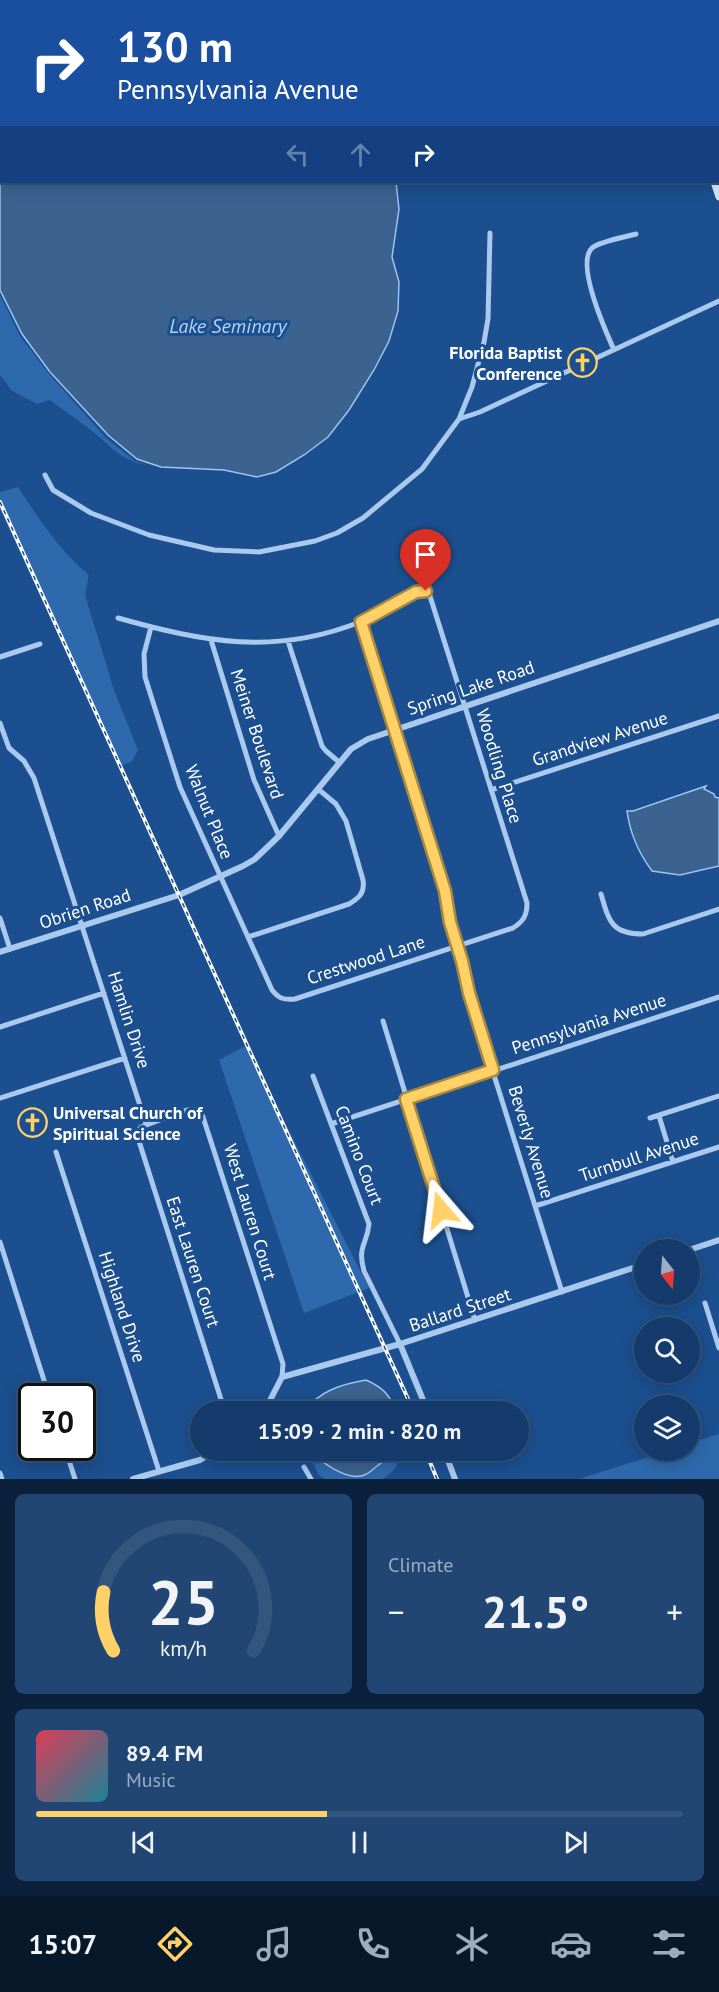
<!DOCTYPE html>
<html lang="en">
<head>
<meta charset="utf-8">
<style>
  body { margin:0; font-family:"PT Sans",sans-serif; background:#214673; color:#f1f3f6; height:100vh; display:flex; flex-direction:column; font-size:22px; white-space:nowrap }
  * { box-sizing:border-box; margin:0 }
  p { font-size:20px; color:#9dadc1 }
  .icon { flex:none; width:33px; height:33px; fill:none; stroke:currentColor; stroke-width:2; stroke-linecap:round; stroke-linejoin:round }
  .map { position:relative; height:1479px; overflow:hidden }
  .drawer { display:flex; flex-direction:column; gap:15px; padding:15px; background:#0b203b; flex:1 }
  .drawer>* { flex:none }
  .guide { position:absolute; left:0px; top:0px; width:720px; height:183px; box-shadow:0 3px 15px #0003,0 0 0 2px #33557e; background:#1a4fa0; color:#fff; overflow:hidden }
  .needle { width:39px; rotate:163deg }
  .fabs { position:absolute; left:634px; top:1239px; display:grid; gap:12px }
  .fabs a { display:grid; place-items:center; width:66px; height:66px; border-radius:50%; background:#143b6b; box-shadow:0 3px 15px #0003,0 0 0 2px #33557e; font-size:30px }
  .speed { position:absolute; left:18px; top:1383px; display:flex; gap:12px; font-size:30px; font-weight:700; text-align:center }
  .speed>* { display:grid; place-content:center; width:78px; height:78px; border-radius:50%; background:#143b6b; box-shadow:0 3px 15px #0003,0 0 0 2px #33557e; line-height:1 }
  .speed .limit { border:3px solid #111; border-radius:9px; background:#fff; color:#111 }
  .pin { position:absolute; display:grid; place-items:center; width:51px; height:51px; color:#fff; margin:-62px -26px; border-radius:50% 50% 50% 0; rotate:-45deg; box-shadow:0 0 6px #0007 }
  .pin .icon { rotate:45deg }
  .me { position:absolute; width:66px; margin:-33px; rotate:343deg; stroke-linejoin:round; filter:drop-shadow(0 0 4px #0008) }
  .turn { display:flex; align-items:center; gap:21px; height:126px; padding:0 18px; font-size:27px }
  .turn .icon { width:78px; height:78px; stroke-width:2.5 }
  .turn b { display:block; font-size:42px; line-height:51px }
  .lanes { display:flex; align-items:center; height:57px; padding:0 18px; background:#0003; justify-content:center; gap:30px; direction:ltr }
  .lanes .off { opacity:.35 }
  .big { font-size:45px; font-weight:700; line-height:1.1 }
  .drawer .widget { flex:1; display:flex; flex-direction:column; justify-content:center; gap:9px; min-width:0; padding:0 21px; border-radius:9px; background:#214673 }
  .drawer .dial { align-items:center; gap:0 }
  .dial svg { height:156px; overflow:visible; fill:none; stroke:#33557e; stroke-width:7; stroke-linecap:round; text-anchor:middle }
  .dial text { fill:#f1f3f6; stroke:none }
  .song { display:flex; align-items:center; gap:18px }
  .cover { width:72px; height:72px; border-radius:9px; background:linear-gradient(135deg,hsl(350 70% 55%),hsl(190 70% 35%)) }
  .played { height:6px; border-radius:3px; background:linear-gradient(90deg,#ffd166 45%,#33557e 45%) }
  .keys { display:flex; justify-content:space-around; direction:ltr }
  .heat { display:flex; justify-content:space-between; align-items:center; font-size:33px; direction:ltr }
  .drawer .tiles { flex:1; display:grid; gap:15px; grid-template-columns:1fr 1fr }
  .widget:last-child { grid-column:span 2 }
  .trip { position:absolute; left:190px; top:1401px; width:339px; height:60px; border-radius:30px; background:#143b6b; box-shadow:0 3px 15px #0003,0 0 0 2px #33557e; font-weight:700; line-height:60px; text-align:center }
  .tabs { display:flex; height:96px; justify-content:space-around; align-items:center; background:#08182b; color:#9dadc1 }
  .tabs .icon { width:42px; height:42px }
  .tabs .active { color:#ffd166 }
  .tabs b { font-size:27px; color:#f1f3f6 }
  .map>svg:first-child { display:block }
</style>
</head>
<body>
<div class="map">
<svg width="719" height="1479" viewBox="0 0 719 1479">
  <rect width="100%" height="100%" fill="#1b4f8f"/>
  <path fill="#2e69ad" d="M 0,295 L 20,336 L 49,374 L 106,438 L 135,461 L 147,465 C 118,460 110,444 88,428 C 76,418 62,410 50,400 L 37,404 L 12,391 L 0,375 Z
    M 18,487 C 39,519 59,550 89,575 L 85,595 L 114,690 L 138,750 L 132,761 L 119,767 L 0,509 L 0,492 Z
    M 247,1045 L 248,1050 L 369,1288 L 304,1313 L 219,1060 Z
    M 719,1434 L 719,1479 L 579,1479 L 667,1451 L 690,1450 L 690,1443 Z
    M 307,1451 L 313,1451 C 323,1467 350,1479 368,1472 C 372,1471 376,1466 380,1464 C 386,1460 391,1457 394,1451 L 404,1451 C 398,1463 395,1473 382,1479 L 325,1479 L 319,1475 Z"/>
  <path fill="#3c6290" stroke="#9cc4f0" stroke-width="1.5" d="M 0,0 L 324,0 L 325,1 L 2,2 L 2,182 L 396,182 L 399,209 L 392,257 L 399,282 L 398,311 L 389,341 L 374,370 L 349,410 L 328,437 L 304,455 L 276,472 L 257,477 L 224,470 L 161,467 L 137,459 L 108,435 L 50,372 L 22,334 L 0,290 Z
    M 706,786 L 704,789 L 714,794 L 715,797 L 719,798 L 719,866 L 680,875 L 652,871 C 638,852 630,834 627,811 L 633,811 Z
    M 366,1380 C 384,1388 388,1394 397,1411 L 305,1411 C 319,1391 342,1384 366,1380 Z
    M 313,1451 L 394,1451 C 390,1458 383,1461 377,1466 C 372,1470 368,1475 361,1476 C 346,1479 320,1463 313,1451 Z"/>
  <g fill="none" stroke-linecap="round" stroke-linejoin="round">
    <path stroke="#a9c9ee" stroke-width="5" d="M 548,2 L 553,0
      M 718,32 L 719,32
      M 718,146 L 719,146
      M 614,350 C 606,332 575,264 592,248 C 600,241 626,237 636,234
      M 459,419 L 480,412 L 719,301
      M 45,475 L 53,490 L 91,513 L 149,535 L 214,550 L 259,552 L 315,541 L 337,533 L 363,518 L 422,469 L 459,419 L 472,387 L 484,342 L 488,319 L 490,233
      M 118,618 C 204,642 274,656 360,622 C 381,613 400,598 421,590 L 429,593 L 527,903 C 527,915 524,921 513,928 L 295,999 C 284,1000 279,999 272,990 L 180,787 L 145,677 L 144,654 L 151,627
      M 361,622 L 445,891 L 450,922 L 462,961 L 472,1005 L 562,1292
      M 211,640 L 254,780 L 279,836
      M 288,641 L 322,746 L 326,751 L 339,762
      M 0,657 L 40,644
      M 0,723 L 9,748 L 24,761 L 34,778 L 146,1124
      M 491,790 L 719,716
      M 601,894 C 609,922 612,934 643,934 L 719,909
      M 0,918 L 10,949
      M 248,937 L 349,904 C 359,898 365,893 363,880 L 346,821 L 336,804 L 318,789
      M 383,1021 L 475,1320
      M 0,1027 L 104,993
      M 313,1076 L 369,1224 C 367,1245 357,1246 364,1271 L 400,1344
      M 0,1098 L 125,1058
      M 659,1116 L 673,1162
      M 650,1118 L 719,1096
      M 331,1124 L 719,997
      M 56,1152 L 159,1471
      M 535,1206 L 719,1147
      M 0,1242 L 49,1396
      M 705,1303 L 719,1348
      M 225,1412 L 138,1138 L 138,1131 L 141,1127 L 187,1110 L 198,1110 L 202,1114 L 283,1364 L 282,1377
      M 65,1448 L 75,1479
      M 304,1467 L 311,1479
      M 0,1473 L 2,1479"/>
    <path stroke="#a9c9ee" stroke-width="6" d="M 0,952 L 179,895 L 243,866 L 255,859 L 279,836 L 351,749 L 368,739 L 719,621
      M 689,1250 L 719,1240
      M 400,1344 L 428,1412
      M 264,1412 L 282,1377 L 400,1344 L 645,1264
      M 444,1450 L 455,1479
      M 133,1479 L 200,1460 L 217,1450"/>
    <path stroke="#d6e6fa" stroke-width="7" d="M 656,0 L 656,2
      M 718,163 L 719,164
      M 714,182 L 719,197"/>
    <defs>
      <path id="rail" d="M 0,502 L 414,1412
        M 425,1450 L 437,1479"/>
    </defs>
    <use href="#rail" stroke="#fff" stroke-width="4"/>
    <use href="#rail" stroke="#1b4f8f" stroke-width="1.5" stroke-dasharray="4.5" stroke-linecap="butt"/>
  </g>
  <g fill="none" stroke-linecap="round" stroke-linejoin="round">
    <defs>
      <path id="route" d="M 426,591 L 416,592 L 361,622 L 445,891 L 450,922 L 462,961 L 469,993 L 493,1070 L 406,1099 L 441,1210"/>
    </defs>
    <use href="#route" stroke="#a68842" stroke-width="15"/>
    <use href="#route" stroke="#ffd166" stroke-width="10"/>
  </g>
  <defs>
    <symbol id="church-ring" viewBox="-11 -11 22 22"><circle r="9.5" fill="#1b4f8f" stroke="#ffd166" stroke-width="1.5"/><path d="M-1.2-6h2.4v3.5h3.3v2.4h-3.3V6h-2.4V-.1h-3.3v-2.4h3.3Z" fill="#ffd166"/></symbol>
  </defs>
  <g fill-rule="evenodd">
    <use href="#church-ring" x="566" y="346" width="33" height="33"/>
    <use href="#church-ring" x="16" y="1106" width="33" height="33"/>
  </g>
  <g text-anchor="middle" stroke-width="6" stroke-linejoin="round" paint-order="stroke">
    <g font-size="18" font-weight="bold" fill="#fff" stroke="#1b4f8f" text-anchor="end">
      <text x="562" y="359">Florida Baptist<tspan x="562" dy="21">Conference</tspan></text>
      <text x="53" y="1119" text-anchor="start">Universal Church of<tspan x="53" dy="21">Spiritual Science</tspan></text>
    </g>
    <g font-size="18" fill="#fff" stroke="#1b4f8f">
      <text transform="translate(471 688) rotate(-19)" y="6">Spring Lake Road</text>
      <text transform="translate(257 734) rotate(72)" y="6">Meiner Boulevard</text>
      <text transform="translate(600 739) rotate(-18)" y="6">Grandview Avenue</text>
      <text transform="translate(499 766) rotate(73)" y="6">Woodling Place</text>
      <text transform="translate(209 812) rotate(68)" y="6">Walnut Place</text>
      <text transform="translate(85 909) rotate(-18)" y="6">Obrien Road</text>
      <text transform="translate(366 960) rotate(-18)" y="6">Crestwood Lane</text>
      <text transform="translate(129 1020) rotate(72)" y="6">Hamlin Drive</text>
      <text transform="translate(589 1024) rotate(-18)" y="6">Pennsylvania Avenue</text>
      <text transform="translate(531 1142) rotate(73)" y="6">Beverly Avenue</text>
      <text transform="translate(359 1155) rotate(69)" y="6">Camino Court</text>
      <text transform="translate(639 1157) rotate(-18)" y="6">Turnbull Avenue</text>
      <text transform="translate(250 1212) rotate(73)" y="6">West Lauren Court</text>
      <text transform="translate(193 1262) rotate(72)" y="6">East Lauren Court</text>
      <text transform="translate(122 1307) rotate(72)" y="6">Highland Drive</text>
      <text transform="translate(460 1310) rotate(-18)" y="6">Ballard Street</text>
    </g>
    <g font-size="20" font-style="italic" fill="#b5d3f5" stroke="#1b4f8f">
      <text x="228" y="333">Lake Seminary</text>
    </g>
  </g>
</svg>
<div class="fabs">
<a><svg class="needle" viewBox="-14 -14 28 28"><path d="M0-13l5 13h-10z" fill="#e53935"/><path d="M0 13l5-13h-10z" fill="#9dadc1"/></svg></a>
<a><svg class="icon" aria-label="search" viewBox="0 0 24 24"><circle cx="10" cy="10" r="6"/><path d="M15 15l6 6"/></svg></a>
<a><svg class="icon" aria-label="layers" viewBox="0 0 24 24"><path d="M12 4l9 5-9 5-9-5zM3 14l9 5 9-5"/></svg></a>
</div>
<div class="speed"><div class="limit">30</div></div>
<div class="pin" style="left:426px;top:591px;background:#d93025"><svg class="icon" aria-label="arrive" viewBox="0 0 24 24"><path d="M6 21V4h12l-3 4 3 4H6"/></svg></div>
<svg class="me" style="left:441px;top:1210px" viewBox="-20 -20 40 40"><path d="M0-17L14 15 0 8-14 15z" fill="#ffd166" stroke="#fff" stroke-width="4"/></svg>
<div class="trip">15:09 · 2 min · 820 m</div>
<div class="guide">
<div class="turn"><svg class="icon" aria-label="right" viewBox="0 0 24 24"><path d="M7 20v-9h11M14 6l5 5-5 5"/></svg><div><b>130 m</b>Pennsylvania Avenue</div></div>
<div class="lanes"><svg class="icon off" aria-label="left" viewBox="0 0 24 24"><path d="M17 20v-9H6M10 6l-5 5 5 5"/></svg><svg class="icon off" aria-label="ahead" viewBox="0 0 24 24"><path d="M12 20V5M6 11l6-6 6 6"/></svg><svg class="icon" aria-label="right" viewBox="0 0 24 24"><path d="M7 20v-9h11M14 6l5 5-5 5"/></svg></div>
</div>
</div>
<section class="drawer">
<div class="tiles">
<div class="widget dial"><svg viewBox="0 0 100 80">
<path d="M14 69A42 42 0 1 1 86 69"/>
<path d="M14 69A42 42 0 0 1 9 39" stroke="#ffd166"/>
<text x="50" y="56" font-size="32" font-weight="700">25</text>
<text x="50" y="72" font-size="11">km/h</text>
</svg></div>
<div class="widget"><p>Climate</p>
<div class="heat"><a>−</a><b class="big">21.5°</b><a>+</a></div>
</div>
<div class="widget">
<div class="song"><i class="cover"></i><div><b>89.4 FM</b><p>Music</p></div></div>
<div class="played"></div>
<div class="keys"><svg class="icon" aria-label="previous" viewBox="0 0 24 24"><path d="M18 5L8 12l10 7zM5 5v14"/></svg><svg class="icon" aria-label="pause" viewBox="0 0 24 24"><path d="M8 5v14M16 5v14"/></svg><svg class="icon" aria-label="next" viewBox="0 0 24 24"><path d="M6 5l10 7-10 7zM19 5v14"/></svg></div>
</div>
</div>
</section>
<nav class="tabs">
<b>15:07</b>
<svg class="icon active" aria-label="directions" viewBox="0 0 24 24"><path d="M12 3l9 9-9 9-9-9zM9 14v-3h6M13 9l2 2-2 2"/></svg>
<svg class="icon" aria-label="music" viewBox="0 0 24 24"><path d="M9 18V5l10-2v13"/><circle cx="6" cy="18" r="3"/><circle cx="16" cy="16" r="3"/></svg>
<svg class="icon" aria-label="phone" viewBox="0 0 24 24"><path d="M5 4h4l2 5-3 2q2 4 5 5l2-3 5 2v4C11 20 4 13 5 4z"/></svg>
<svg class="icon" aria-label="climate" viewBox="0 0 24 24"><path d="M12 3v18M4 7l16 10M4 17L20 7"/></svg>
<svg class="icon" aria-label="car" viewBox="0 0 24 24"><path d="M5 17H2v-5l4-1 3-4h7l3 4 3 1v5h-3M9 17h6M6 11h13"/><circle cx="7" cy="17" r="2"/><circle cx="17" cy="17" r="2"/></svg>
<svg class="icon" aria-label="filters" viewBox="0 0 24 24"><path d="M4 7h16M4 17h16"/><circle cx="9" cy="7" r="2"/><circle cx="15" cy="17" r="2"/></svg>
</nav>
</body>
</html>
